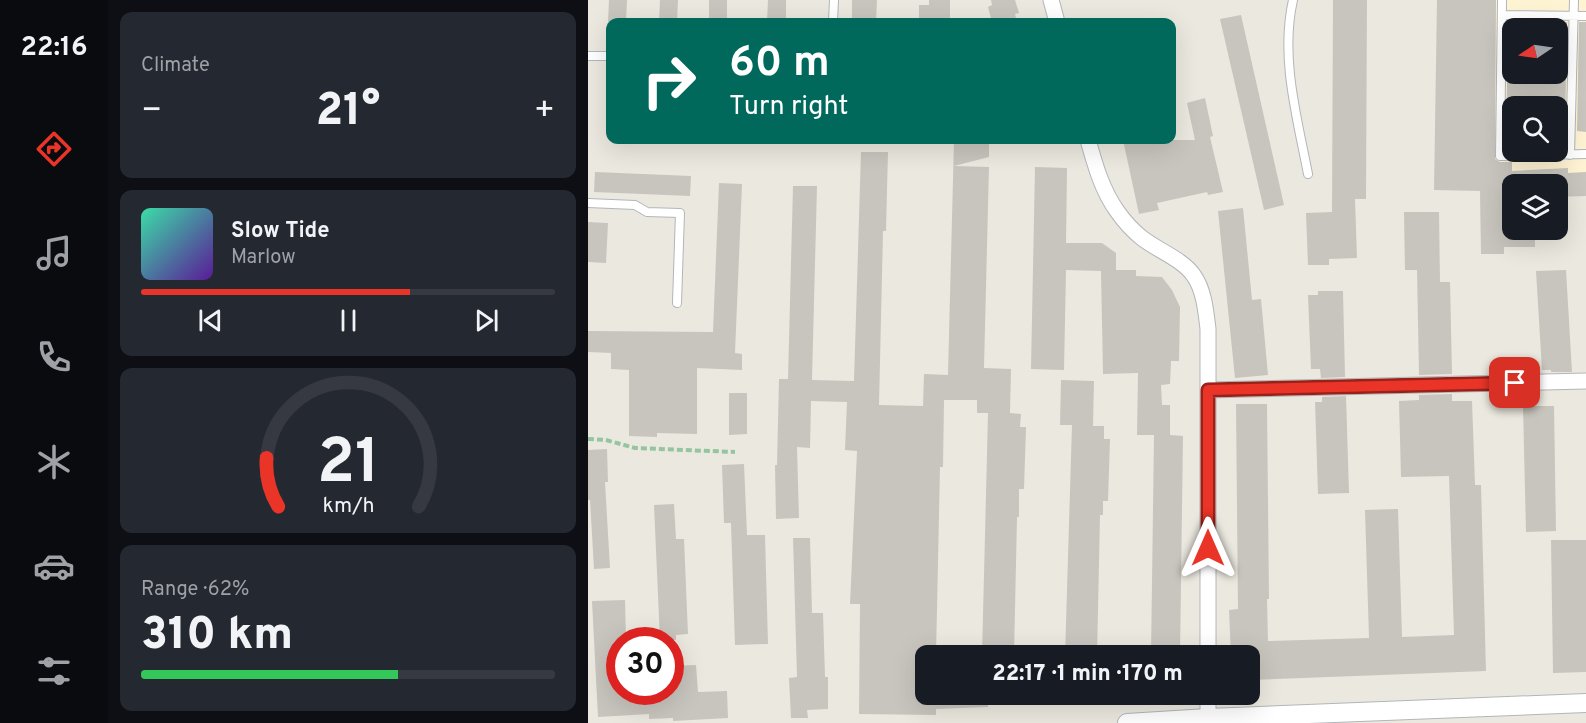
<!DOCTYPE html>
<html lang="en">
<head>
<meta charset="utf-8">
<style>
  body { margin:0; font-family:Overpass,sans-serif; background:#242831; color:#f1f3f6; height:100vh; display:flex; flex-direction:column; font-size:22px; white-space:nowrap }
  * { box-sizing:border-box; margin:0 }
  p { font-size:20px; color:#9ea1a6 }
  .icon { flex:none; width:33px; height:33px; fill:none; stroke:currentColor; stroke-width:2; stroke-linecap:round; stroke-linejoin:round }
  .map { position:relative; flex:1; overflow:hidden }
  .drawer { display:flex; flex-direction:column; gap:12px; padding:12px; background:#0d0f14; width:480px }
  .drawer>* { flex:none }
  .hud { position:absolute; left:18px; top:18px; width:570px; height:126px; border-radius:12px; box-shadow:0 6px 24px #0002; background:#00695c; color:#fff; overflow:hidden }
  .needle { width:39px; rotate:257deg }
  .controls { position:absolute; left:914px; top:18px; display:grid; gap:12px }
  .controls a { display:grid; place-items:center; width:66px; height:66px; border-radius:12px; background:#171b24; box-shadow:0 6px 24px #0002; font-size:30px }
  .speed { position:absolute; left:18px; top:627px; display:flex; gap:12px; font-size:30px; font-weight:700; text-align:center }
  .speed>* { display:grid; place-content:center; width:78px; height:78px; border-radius:50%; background:#171b24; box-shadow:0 6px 24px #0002; line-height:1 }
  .speed .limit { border:9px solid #d22; background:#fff; color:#111 }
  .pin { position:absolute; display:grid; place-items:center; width:51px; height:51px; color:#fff; margin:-26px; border-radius:12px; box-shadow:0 3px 9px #0006 }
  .me { position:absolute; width:66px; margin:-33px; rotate:0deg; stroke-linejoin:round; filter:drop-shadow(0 0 4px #0008) }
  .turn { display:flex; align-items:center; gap:21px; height:126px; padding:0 24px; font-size:27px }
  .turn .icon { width:78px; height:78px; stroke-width:2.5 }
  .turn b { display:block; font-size:42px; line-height:51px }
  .big { font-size:45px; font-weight:800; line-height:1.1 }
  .drawer .widget { flex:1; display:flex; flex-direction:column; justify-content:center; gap:9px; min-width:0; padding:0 21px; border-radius:12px; background:#242831 }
  .drawer .dial { align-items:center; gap:0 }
  .dial svg { height:156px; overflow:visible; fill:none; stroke:#363941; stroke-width:7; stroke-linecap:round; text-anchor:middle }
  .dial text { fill:#f1f3f6; stroke:none }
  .song { display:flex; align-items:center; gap:18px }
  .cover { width:72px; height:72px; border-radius:9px; background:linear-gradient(135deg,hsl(160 70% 55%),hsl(270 70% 35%)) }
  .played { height:6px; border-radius:3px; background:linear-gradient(90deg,#e93427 65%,#363941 65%) }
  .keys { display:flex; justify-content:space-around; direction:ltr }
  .heat { display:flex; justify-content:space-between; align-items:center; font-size:33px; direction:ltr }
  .charge { height:9px; border-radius:4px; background:linear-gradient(90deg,#34c759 62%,#363941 0) }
  .trip { position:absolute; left:327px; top:645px; width:345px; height:60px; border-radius:12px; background:#171b24; box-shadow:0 6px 24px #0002; font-weight:800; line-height:60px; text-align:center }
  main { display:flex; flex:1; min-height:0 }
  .tab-bar { display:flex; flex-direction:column; width:108px; justify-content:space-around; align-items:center; background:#090b0e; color:#9ea1a6 }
  .tab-bar .icon { width:42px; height:42px }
  .tab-bar .current { color:#e93427 }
  .tab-bar b { font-size:27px; color:#f1f3f6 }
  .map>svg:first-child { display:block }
</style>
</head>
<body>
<main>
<nav class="tab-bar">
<b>22:16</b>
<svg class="icon current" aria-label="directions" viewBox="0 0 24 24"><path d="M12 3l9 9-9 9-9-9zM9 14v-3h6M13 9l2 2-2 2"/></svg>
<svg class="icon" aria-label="music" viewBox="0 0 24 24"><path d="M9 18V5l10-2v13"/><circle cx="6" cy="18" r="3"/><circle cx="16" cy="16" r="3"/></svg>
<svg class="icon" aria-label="phone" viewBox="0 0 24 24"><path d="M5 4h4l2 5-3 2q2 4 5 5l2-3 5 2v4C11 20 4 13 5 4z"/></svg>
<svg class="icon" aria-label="climate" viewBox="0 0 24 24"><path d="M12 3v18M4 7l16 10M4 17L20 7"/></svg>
<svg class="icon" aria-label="car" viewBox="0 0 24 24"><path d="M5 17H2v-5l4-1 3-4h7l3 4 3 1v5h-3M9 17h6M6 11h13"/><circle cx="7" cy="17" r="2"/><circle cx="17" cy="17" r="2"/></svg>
<svg class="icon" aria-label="filters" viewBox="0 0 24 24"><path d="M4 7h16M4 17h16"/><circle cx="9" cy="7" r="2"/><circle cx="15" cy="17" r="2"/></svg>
</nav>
<section class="drawer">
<div class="widget"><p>Climate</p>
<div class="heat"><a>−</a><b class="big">21°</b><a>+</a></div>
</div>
<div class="widget">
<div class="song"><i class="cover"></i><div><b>Slow Tide</b><p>Marlow</p></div></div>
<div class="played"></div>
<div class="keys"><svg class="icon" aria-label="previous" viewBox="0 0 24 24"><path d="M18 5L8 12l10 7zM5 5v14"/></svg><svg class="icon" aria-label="pause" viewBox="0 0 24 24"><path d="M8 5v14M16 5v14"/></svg><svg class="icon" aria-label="next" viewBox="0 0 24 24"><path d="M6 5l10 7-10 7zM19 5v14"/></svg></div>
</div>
<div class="widget dial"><svg viewBox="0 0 100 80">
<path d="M14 69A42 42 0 1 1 86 69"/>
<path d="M14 69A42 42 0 0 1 8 44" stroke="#e93427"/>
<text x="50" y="56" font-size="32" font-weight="700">21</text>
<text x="50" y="72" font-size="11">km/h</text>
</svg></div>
<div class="widget"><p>Range · 62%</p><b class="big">310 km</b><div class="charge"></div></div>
</section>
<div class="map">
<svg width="998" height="723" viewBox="0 0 998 723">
  <rect width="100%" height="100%" fill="#ebe8df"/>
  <path fill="#fef3d2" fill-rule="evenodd" d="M 885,0 L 998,0 L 998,181 L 882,186 ZM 924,28 L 969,28 L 969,74 L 924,74 ZM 924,106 L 969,106 L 969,152 L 924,152 Z"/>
  <path fill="#c8c5be" d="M 21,0 L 39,0 L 38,22 L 20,22 Z
    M 72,0 L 90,0 L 89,22 L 71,22 Z
    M 121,0 L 139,0 L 139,22 L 121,22 Z
    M 180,0 L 198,0 L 198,22 L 179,22 Z
    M 264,0 L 289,0 L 288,22 L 264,22 Z
    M 341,0 L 362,0 L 362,22 L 331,21 L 331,5 L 341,5 Z
    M 403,0 L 427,0 L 431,13 L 427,14 L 429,22 L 404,22 L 400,7 L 404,5 Z
    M 745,0 L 779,0 L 778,199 L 767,199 L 769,258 L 741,259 L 741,265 L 720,265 L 718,213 L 744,212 Z
    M 849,0 L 908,0 L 907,159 L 912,162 L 924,162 L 924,171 L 980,168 L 980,173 L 998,172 L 998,196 L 969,197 L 969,184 L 915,184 L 916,230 L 947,230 L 947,247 L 916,247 L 916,254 L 893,254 L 892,191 L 846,190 Z
    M 653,15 L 696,205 L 676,210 L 632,19 Z
    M 920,21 L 924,21 L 924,74 L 969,74 L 969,22 L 979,22 L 977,131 L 969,131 L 969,106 L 924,106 L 924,150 L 918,150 Z
    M 991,22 L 998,22 L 998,132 L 989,131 Z
    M 617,98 L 625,136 L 622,137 L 635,192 L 620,195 L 619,192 L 569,203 L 571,210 L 551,214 L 535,140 L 607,140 L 599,103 Z
    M 366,140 L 401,140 L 401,157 L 366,166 L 401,167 L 396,368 L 423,369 L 422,413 L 433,414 L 432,427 L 438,427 L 436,489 L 431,489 L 431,517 L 429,517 L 426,656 L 394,656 L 400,413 L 389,413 L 389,400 L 356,400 L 355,467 L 352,467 L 348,656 L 338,656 L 338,694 L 399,694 L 400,707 L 348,709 L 348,715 L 271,714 L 272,604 L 262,604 L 269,451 L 257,450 L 259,402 L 223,401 L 222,448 L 209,447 L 211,518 L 188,519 L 187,465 L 189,465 L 191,379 L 200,379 L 205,186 L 229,186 L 224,380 L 266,381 L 273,152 L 300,152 L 298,231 L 295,231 L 291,405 L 335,406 L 336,374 L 360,375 Z
    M 447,167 L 479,168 L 478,243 L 514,243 L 528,253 L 528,270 L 548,270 L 548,276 L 574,277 L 584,290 L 592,307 L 591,361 L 583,361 L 582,384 L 573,385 L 574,405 L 582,405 L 582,435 L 595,436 L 592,656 L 563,656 L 566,435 L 549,435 L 550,373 L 515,374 L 513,271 L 478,270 L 476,370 L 443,369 Z
    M 7,172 L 103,176 L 102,196 L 6,192 Z
    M 131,183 L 154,184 L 147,353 L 154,354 L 154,370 L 109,368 L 109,434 L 69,433 L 69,437 L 41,436 L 41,370 L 23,369 L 23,353 L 0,352 L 0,331 L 125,332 Z
    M 655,208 L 664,300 L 673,299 L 680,375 L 647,378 L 630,211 Z
    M 816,212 L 851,212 L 852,282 L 862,282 L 864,374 L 831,375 L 829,270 L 817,270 Z
    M 0,222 L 20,223 L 18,263 L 0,262 Z
    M 978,270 L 984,372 L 963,372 L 963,370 L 954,370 L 948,271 Z
    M 730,291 L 755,291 L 757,377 L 733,378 L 732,369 L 723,369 L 720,295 L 730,295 Z
    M 473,380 L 506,381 L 505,426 L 516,426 L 516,439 L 522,439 L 520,501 L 515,501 L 515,515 L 512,515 L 509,656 L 477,656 L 484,425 L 472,425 Z
    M 141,393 L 159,393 L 159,434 L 141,435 Z
    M 864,394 L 864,401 L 884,401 L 887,485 L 893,485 L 898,671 L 662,680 L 662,656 L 643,656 L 641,610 L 650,609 L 648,404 L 679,404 L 681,599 L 679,599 L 680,641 L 781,638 L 777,510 L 810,509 L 814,637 L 866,635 L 861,476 L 813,477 L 811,401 L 831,400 L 831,395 Z
    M 758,396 L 761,493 L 730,494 L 727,402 L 734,402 L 734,397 Z
    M 935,406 L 966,406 L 968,531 L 938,532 Z
    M 19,449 L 20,482 L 17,482 L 22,568 L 6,569 L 2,500 L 0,500 L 0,450 Z
    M 156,464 L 159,535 L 177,535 L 180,644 L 147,645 L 143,523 L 136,523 L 134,465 Z
    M 86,504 L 88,539 L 96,539 L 100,634 L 88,635 L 88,640 L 72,640 L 66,505 Z
    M 205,538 L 222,538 L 224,613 L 235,613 L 237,677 L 240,677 L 240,709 L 219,710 L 220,718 L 203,718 L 201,678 L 209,677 Z
    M 963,540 L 998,540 L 998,672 L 965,673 Z
    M 37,600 L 38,640 L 32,640 L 32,692 L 84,692 L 83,666 L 108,665 L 110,692 L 139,691 L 140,718 L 85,721 L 85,718 L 61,719 L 61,714 L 10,717 L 4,601 Z"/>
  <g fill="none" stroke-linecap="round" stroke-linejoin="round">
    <defs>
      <path id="service" d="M 705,0 C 692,57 709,117 720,174
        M 914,0 L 912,156 L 998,154
        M 914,15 L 998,16
        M 245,22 L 246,0
        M 0,56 L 22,56
        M 982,155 L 986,0
        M 0,203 L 47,205 L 59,212 L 92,213 L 89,303"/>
      <path id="minor" d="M 463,0 L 469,22
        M 500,140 C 507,165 514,190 529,211 C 536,221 545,231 554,238 C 569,250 596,260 606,276 C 616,290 618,312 620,329 L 620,656
        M 620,390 L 998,381
        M 620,723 L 620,694"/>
      <path id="tertiary" d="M 539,723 L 620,718 L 998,703"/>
    </defs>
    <use href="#service" stroke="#b2b6ba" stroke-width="10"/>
    <use href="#minor" stroke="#b2b6ba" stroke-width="17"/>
    <use href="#tertiary" stroke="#b2b6ba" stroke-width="20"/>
    <path stroke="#94c5a0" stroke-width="4" stroke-dasharray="6 3" stroke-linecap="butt" d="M 0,439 L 18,440 L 47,448 L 147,452"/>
    <use href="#service" stroke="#fff" stroke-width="8"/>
    <use href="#minor" stroke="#fff" stroke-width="15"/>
    <use href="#tertiary" stroke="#fff" stroke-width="18"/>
  </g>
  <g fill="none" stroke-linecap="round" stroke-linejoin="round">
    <defs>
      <path id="route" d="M 620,548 L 620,390 L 927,383"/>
    </defs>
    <use href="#route" stroke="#972219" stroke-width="15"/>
    <use href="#route" stroke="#e93427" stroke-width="10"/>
  </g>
</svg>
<div class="controls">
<a><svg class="needle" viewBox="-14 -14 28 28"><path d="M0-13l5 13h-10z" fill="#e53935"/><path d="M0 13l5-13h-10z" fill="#9ea1a6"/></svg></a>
<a><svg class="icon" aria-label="search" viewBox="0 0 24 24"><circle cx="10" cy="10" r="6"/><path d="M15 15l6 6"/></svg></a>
<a><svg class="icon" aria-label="layers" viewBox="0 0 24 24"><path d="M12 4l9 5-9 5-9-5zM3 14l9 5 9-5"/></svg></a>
</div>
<div class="speed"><div class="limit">30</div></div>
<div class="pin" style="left:927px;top:383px;background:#d93025"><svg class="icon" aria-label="arrive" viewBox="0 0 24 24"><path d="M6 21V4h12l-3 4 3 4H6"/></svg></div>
<svg class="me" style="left:620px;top:548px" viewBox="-20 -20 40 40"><path d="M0-17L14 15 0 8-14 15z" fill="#e93427" stroke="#fff" stroke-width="4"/></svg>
<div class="trip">22:17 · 1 min · 170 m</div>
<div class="hud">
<div class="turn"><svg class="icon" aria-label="right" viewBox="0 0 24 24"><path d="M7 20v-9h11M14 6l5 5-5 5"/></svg><div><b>60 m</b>Turn right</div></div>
</div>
</div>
</main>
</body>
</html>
